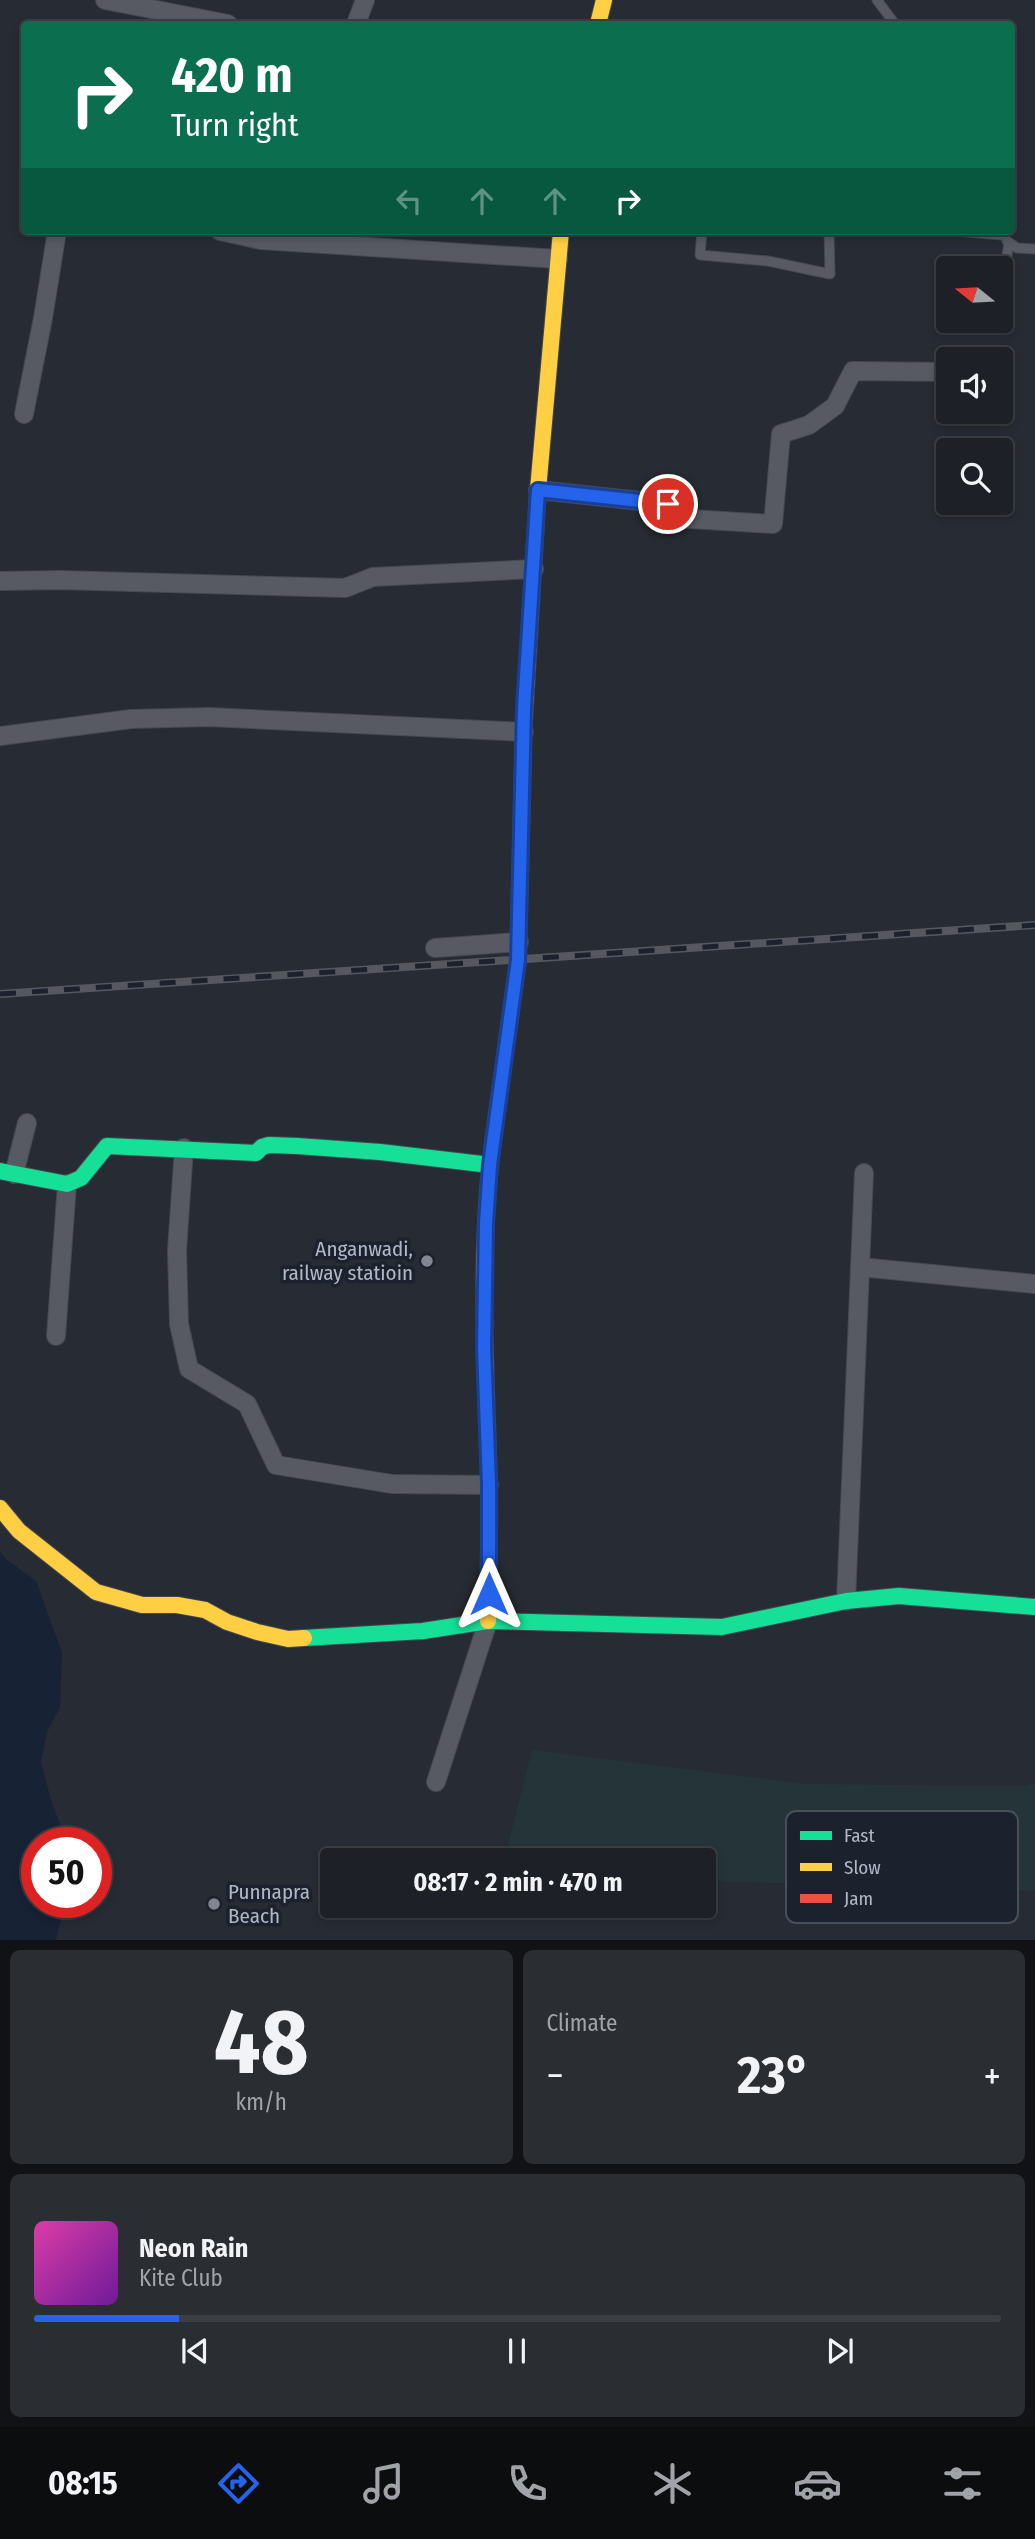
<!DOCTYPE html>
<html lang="en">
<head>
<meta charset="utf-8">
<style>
  body { margin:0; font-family:"Fira Sans Condensed",sans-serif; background:#2a2d32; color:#f1f3f6; height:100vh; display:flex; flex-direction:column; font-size:26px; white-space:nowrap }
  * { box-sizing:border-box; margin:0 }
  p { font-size:23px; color:#a0a3a7 }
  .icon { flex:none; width:38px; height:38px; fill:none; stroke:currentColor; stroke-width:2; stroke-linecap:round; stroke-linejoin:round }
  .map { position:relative; height:1940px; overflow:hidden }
  .drawer { display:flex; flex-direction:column; gap:10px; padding:10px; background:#101215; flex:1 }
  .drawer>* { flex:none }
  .banner { position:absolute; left:21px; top:21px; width:994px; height:214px; border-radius:7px; box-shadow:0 4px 10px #0003,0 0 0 2px #3b3e43; background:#0b6e4f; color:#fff; overflow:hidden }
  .needle { width:46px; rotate:288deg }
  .buttons { position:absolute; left:936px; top:256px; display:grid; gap:14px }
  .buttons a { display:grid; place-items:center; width:77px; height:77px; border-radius:7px; background:#1d2026; box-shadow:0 4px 10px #0003,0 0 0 2px #3b3e43; font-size:35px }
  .speed { position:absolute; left:21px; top:1827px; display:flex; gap:14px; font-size:35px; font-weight:700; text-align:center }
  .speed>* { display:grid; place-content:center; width:91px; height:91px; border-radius:50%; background:#1d2026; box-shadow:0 4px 10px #0003,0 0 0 2px #3b3e43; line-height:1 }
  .speed .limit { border:10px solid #d22; background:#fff; color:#111 }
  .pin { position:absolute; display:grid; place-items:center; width:60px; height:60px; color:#fff; margin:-30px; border:4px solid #fff; border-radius:50%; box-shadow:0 2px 7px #0007 }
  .me { position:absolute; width:77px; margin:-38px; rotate:0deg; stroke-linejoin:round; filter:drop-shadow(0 0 5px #0008) }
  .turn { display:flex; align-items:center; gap:24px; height:147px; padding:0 35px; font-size:32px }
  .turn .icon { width:91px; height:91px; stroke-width:2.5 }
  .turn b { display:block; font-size:49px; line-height:60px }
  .lanes { display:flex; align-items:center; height:66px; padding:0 35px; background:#0003; justify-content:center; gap:35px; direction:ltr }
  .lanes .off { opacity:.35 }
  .big { font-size:52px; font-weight:700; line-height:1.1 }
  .drawer .widget { flex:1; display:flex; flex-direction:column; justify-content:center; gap:10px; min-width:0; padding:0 24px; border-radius:10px; background:#2a2d32 }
  .drawer .dial { align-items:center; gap:0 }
  .dial b { font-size:91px; line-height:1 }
  .song { display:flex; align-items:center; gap:21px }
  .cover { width:84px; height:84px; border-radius:10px; background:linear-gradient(135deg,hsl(320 70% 55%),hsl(280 70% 35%)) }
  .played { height:7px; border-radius:4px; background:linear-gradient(90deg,#2563eb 15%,#3b3e43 15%) }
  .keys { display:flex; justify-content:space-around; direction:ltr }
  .heat { display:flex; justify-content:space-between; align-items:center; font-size:38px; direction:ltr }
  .drawer .tiles { flex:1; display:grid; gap:10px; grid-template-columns:1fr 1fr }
  .widget:last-child { grid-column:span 2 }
  .trip { position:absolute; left:320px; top:1848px; width:396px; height:70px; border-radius:7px; background:#1d2026; box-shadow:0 4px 10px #0003,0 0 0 2px #3b3e43; font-weight:700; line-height:70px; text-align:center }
  .tabs { display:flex; height:112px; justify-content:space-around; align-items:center; background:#0c0d0f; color:#a0a3a7 }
  .tabs .icon { width:49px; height:49px }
  .tabs .current { color:#2563eb }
  .tabs b { font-size:32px; color:#f1f3f6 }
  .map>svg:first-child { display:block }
</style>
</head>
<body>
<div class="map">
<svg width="1035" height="1941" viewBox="0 0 1035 1941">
  <rect width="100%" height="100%" fill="#272b33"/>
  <path fill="#243438" d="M 532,1750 L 807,1784 L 1024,1786 L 1035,1783 L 1035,1891 L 704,1881 L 704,1860 L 504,1860 Z"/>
  <path fill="#182235" d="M 0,1552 L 6,1559 L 36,1581 L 62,1652 L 60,1707 L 47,1732 L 41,1762 L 51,1800 L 67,1843 L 37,1843 L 37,1902 L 65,1902 L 56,1940 L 0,1940 Z"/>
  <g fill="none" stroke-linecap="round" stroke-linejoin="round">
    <defs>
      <path id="lane" d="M 877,0 L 895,24
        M 702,231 L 700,255 L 768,261 L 830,274 L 829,231
        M 955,231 L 1002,235
        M 1007,241 L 1017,248 L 1035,249
        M 1001,291 L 1009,243"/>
      <path id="street" d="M 105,0 L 228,24
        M 356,24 L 365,0
        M 220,231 L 261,240 L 558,259
        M 24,414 L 43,318 L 57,231
        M 538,490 L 668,504 L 674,518 L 773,524 L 781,434 L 809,425 L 835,406 L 853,371 L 948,372
        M 0,581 L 60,580 L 345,588 L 373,577 L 534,569
        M 0,736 L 131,719 L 209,717 L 524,732
        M 435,948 L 519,942
        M 184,1148 L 177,1250 L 179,1324 L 189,1369 L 247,1404 L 276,1465 L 392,1484 L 489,1485
        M 14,1174 L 27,1123
        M 860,1267 L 1035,1284
        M 56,1336 L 67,1184
        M 846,1601 L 864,1173
        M 436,1782 L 488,1621"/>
      <path id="fast" d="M 0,1171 L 67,1184 L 81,1178 L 107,1146 L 256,1153 L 262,1147 L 269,1145 L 297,1146 L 380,1152 L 490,1165
        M 304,1638 L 423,1631 L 488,1621 L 722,1627 L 846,1601 L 899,1596 L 1035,1607"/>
      <path id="slow" d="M 598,24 L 604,0
        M 524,722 L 538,490 L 561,231
        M 0,1508 L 19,1531 L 96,1592 L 142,1605 L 177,1605 L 205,1610 L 227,1622 L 257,1632 L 288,1639 L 304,1638
        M 488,1621 C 488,1575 490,1529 489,1483 C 486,1369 478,1255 493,1142"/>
      <path id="jam" d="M 493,1142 L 518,960 L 524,722"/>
    </defs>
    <use href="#lane" stroke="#454850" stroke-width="11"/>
    <use href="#street" stroke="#454850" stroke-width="20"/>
    <use href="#fast" stroke="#454850" stroke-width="18"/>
    <use href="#slow" stroke="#454850" stroke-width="18"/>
    <use href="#jam" stroke="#454850" stroke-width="18"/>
    <use href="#lane" stroke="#575a62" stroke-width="9"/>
    <use href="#street" stroke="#575a62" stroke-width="18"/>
    <use href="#fast" stroke="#16e098" stroke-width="16"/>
    <use href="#slow" stroke="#ffcf43" stroke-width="16"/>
    <use href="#jam" stroke="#f24e42" stroke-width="16"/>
    <defs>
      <path id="rail" d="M 0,994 L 1035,925"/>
    </defs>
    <use href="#rail" stroke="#55595f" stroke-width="8"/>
    <use href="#rail" stroke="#1b222d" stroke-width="5" stroke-dasharray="16" stroke-linecap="butt"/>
  </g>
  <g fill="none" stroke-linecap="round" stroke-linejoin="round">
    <defs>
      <path id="route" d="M 489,1594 L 489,1485 L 484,1347 L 486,1224 L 490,1165 L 518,960 L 524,708 L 538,490 L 668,504"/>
    </defs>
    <use href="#route" stroke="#184099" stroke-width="18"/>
    <use href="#route" stroke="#2563eb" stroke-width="12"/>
  </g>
  <g fill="#818692" stroke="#1b222d" stroke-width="2.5">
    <circle cx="427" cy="1261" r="7"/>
    <circle cx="214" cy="1904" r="7"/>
  </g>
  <g text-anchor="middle" stroke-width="7" stroke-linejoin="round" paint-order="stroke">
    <g font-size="21" fill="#b1b7c5" stroke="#1b222d" text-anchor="end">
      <text x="413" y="1256">Anganwadi,<tspan x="413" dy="24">railway statioin</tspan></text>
      <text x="228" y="1899" text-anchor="start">Punnapra<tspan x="228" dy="24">Beach</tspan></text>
    </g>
  </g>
  <rect x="786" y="1811" width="232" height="112" rx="10" fill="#1b222d" stroke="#484f5b" stroke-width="2"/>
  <rect x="800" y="1831" width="32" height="9" fill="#16e098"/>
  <rect x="800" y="1863" width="32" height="8" fill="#ffcf43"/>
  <rect x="800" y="1894" width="32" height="9" fill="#f24e42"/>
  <g font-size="19" fill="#b1b7c5">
    <text x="844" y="1842">Fast</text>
    <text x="844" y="1874">Slow</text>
    <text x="844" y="1905">Jam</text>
  </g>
</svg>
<div class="buttons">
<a><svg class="needle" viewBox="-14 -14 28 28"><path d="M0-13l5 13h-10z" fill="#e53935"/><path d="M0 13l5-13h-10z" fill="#a0a3a7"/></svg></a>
<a><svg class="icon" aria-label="sound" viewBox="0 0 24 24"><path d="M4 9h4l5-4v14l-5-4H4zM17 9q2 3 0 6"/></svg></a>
<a><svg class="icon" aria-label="search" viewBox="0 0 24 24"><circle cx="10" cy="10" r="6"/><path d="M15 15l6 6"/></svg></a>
</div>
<div class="speed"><div class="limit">50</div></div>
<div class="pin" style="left:668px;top:504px;background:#d93025"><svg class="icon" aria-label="arrive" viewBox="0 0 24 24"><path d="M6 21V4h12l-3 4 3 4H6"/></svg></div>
<svg class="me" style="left:489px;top:1594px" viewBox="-20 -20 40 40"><path d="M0-17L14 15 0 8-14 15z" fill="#2563eb" stroke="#fff" stroke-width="4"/></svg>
<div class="trip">08:17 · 2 min · 470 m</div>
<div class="banner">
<div class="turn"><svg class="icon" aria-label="right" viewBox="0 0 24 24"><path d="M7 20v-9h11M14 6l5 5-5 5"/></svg><div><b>420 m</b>Turn right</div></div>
<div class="lanes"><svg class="icon off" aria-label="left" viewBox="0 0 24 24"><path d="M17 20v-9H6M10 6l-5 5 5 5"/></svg><svg class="icon off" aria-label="ahead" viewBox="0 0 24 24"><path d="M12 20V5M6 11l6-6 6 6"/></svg><svg class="icon off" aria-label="ahead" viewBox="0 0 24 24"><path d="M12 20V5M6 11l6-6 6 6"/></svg><svg class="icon" aria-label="right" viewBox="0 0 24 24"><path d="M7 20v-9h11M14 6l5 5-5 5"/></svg></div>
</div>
</div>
<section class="drawer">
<div class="tiles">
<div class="widget dial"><b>48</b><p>km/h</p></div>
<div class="widget"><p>Climate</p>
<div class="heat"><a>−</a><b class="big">23°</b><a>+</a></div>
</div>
<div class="widget">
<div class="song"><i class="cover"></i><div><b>Neon Rain</b><p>Kite Club</p></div></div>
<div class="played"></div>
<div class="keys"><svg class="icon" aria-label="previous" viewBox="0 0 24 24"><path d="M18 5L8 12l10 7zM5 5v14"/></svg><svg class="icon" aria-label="pause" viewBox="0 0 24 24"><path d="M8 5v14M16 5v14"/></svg><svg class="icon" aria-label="next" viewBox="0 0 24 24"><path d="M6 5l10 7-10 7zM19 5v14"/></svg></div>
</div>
</div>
</section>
<nav class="tabs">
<b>08:15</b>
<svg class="icon current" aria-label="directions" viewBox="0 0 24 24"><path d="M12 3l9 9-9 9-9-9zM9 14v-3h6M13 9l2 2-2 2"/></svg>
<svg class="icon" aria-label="music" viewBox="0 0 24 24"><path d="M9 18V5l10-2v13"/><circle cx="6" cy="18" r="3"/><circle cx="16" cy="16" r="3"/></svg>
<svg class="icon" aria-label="phone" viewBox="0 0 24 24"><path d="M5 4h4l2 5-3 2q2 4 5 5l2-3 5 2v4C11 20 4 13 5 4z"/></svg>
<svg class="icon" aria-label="climate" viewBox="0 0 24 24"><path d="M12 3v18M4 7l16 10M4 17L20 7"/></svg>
<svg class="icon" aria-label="car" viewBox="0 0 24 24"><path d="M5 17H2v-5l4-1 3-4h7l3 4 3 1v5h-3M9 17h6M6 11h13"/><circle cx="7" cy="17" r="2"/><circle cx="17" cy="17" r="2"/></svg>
<svg class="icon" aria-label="filters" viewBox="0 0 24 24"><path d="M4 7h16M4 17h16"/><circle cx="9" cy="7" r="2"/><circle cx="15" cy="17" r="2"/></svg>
</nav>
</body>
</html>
